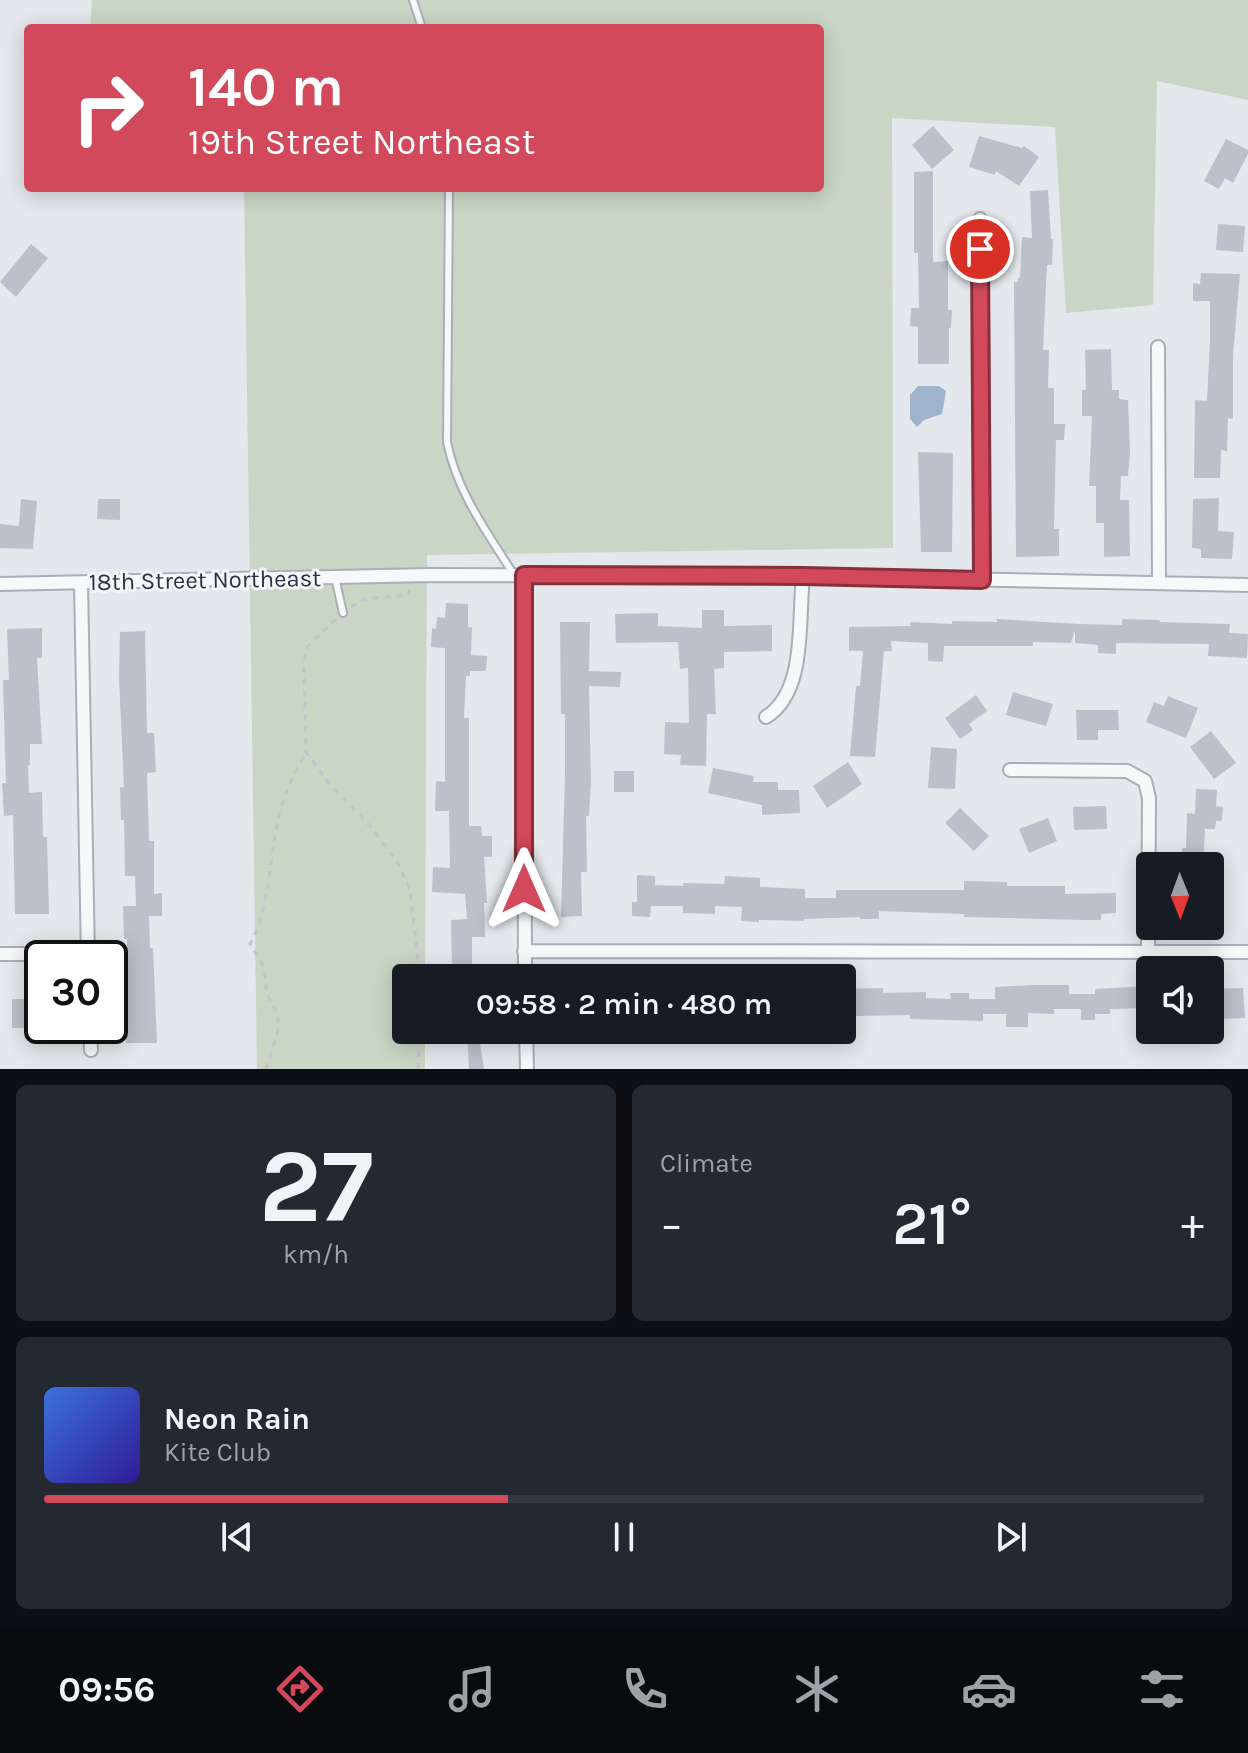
<!DOCTYPE html>
<html lang="en">
<head>
<meta charset="utf-8">
<style>
  body { margin:0; font-family:Karla,sans-serif; background:#242831; color:#f1f3f6; height:100vh; display:flex; flex-direction:column; font-size:30px; white-space:nowrap }
  * { box-sizing:border-box; margin:0 }
  p { font-size:26px; color:#9ea1a6 }
  .icon { flex:none; width:44px; height:44px; fill:none; stroke:currentColor; stroke-width:2; stroke-linecap:round; stroke-linejoin:round }
  .map { position:relative; height:1069px; overflow:hidden }
  .drawer { display:flex; flex-direction:column; gap:16px; padding:16px; background:#0d0f14; flex:1 }
  .drawer>* { flex:none }
  .hud { position:absolute; left:24px; top:24px; width:800px; height:168px; border-radius:8px; box-shadow:0 4px 20px #0003; background:#d1495b; color:#fff; overflow:hidden }
  .needle { width:52px; rotate:179deg }
  .fabs { position:absolute; left:1136px; top:852px; display:grid; gap:16px }
  .fabs a { display:grid; place-items:center; width:88px; height:88px; border-radius:8px; background:#171b24; box-shadow:0 4px 20px #0003; font-size:40px }
  .speed { position:absolute; left:24px; top:940px; display:flex; gap:16px; font-size:40px; font-weight:700; text-align:center }
  .speed>* { display:grid; place-content:center; width:104px; height:104px; border-radius:50%; background:#171b24; box-shadow:0 4px 20px #0003; line-height:1 }
  .speed .limit { border:4px solid #111; border-radius:12px; background:#fff; color:#111 }
  .pin { position:absolute; display:grid; place-items:center; width:68px; height:68px; color:#fff; margin:-34px; border:4px solid #fff; border-radius:50%; box-shadow:0 2px 8px #0007 }
  .me { position:absolute; width:88px; margin:-44px; rotate:0deg; stroke-linejoin:round; filter:drop-shadow(0 0 6px #0008) }
  .turn { display:flex; align-items:center; gap:28px; height:168px; padding:0 32px; font-size:36px }
  .turn .icon { width:104px; height:104px; stroke-width:2.5 }
  .turn b { display:block; font-size:56px; line-height:68px }
  .big { font-size:60px; font-weight:600; line-height:1.1 }
  .drawer .widget { flex:1; display:flex; flex-direction:column; justify-content:center; gap:12px; min-width:0; padding:0 28px; border-radius:12px; background:#242831 }
  .drawer .dial { align-items:center; gap:0 }
  .dial b { font-size:104px; line-height:1 }
  .song { display:flex; align-items:center; gap:24px }
  .cover { width:96px; height:96px; border-radius:12px; background:linear-gradient(135deg,hsl(220 70% 55%),hsl(250 70% 35%)) }
  .played { height:8px; border-radius:4px; background:linear-gradient(90deg,#d1495b 40%,#363941 40%) }
  .keys { display:flex; justify-content:space-around; direction:ltr }
  .heat { display:flex; justify-content:space-between; align-items:center; font-size:44px; direction:ltr }
  .drawer .tiles { flex:1; display:grid; gap:16px; grid-template-columns:1fr 1fr }
  .widget:last-child { grid-column:span 2 }
  .trip { position:absolute; left:392px; top:964px; width:464px; height:80px; border-radius:8px; background:#171b24; box-shadow:0 4px 20px #0003; font-weight:600; line-height:80px; text-align:center }
  .tabs { display:flex; height:128px; justify-content:space-around; align-items:center; background:#090b0e; color:#9ea1a6 }
  .tabs .icon { width:56px; height:56px }
  .tabs .on { color:#d1495b }
  .tabs b { font-size:36px; color:#f1f3f6 }
  .map>svg:first-child { display:block }
</style>
</head>
<body>
<div class="map">
<svg width="1248" height="1069" viewBox="0 0 1248 1069">
  <rect width="100%" height="100%" fill="#e4e7ec"/>
  <path fill="#c9d6c5" d="M 92,0 L 1248,0 L 1248,100 L 1157,81 L 1153,305 L 1066,313 L 1055,127 L 892,118 L 893,548 L 427,555 L 425,978 L 406,978 L 406,1030 L 425,1030 L 425,1069 L 257,1069 L 244,188 L 820,188 L 820,28 L 90,28 Z"/>
  <path fill="#9fb4cc" d="M 918,386 L 939,386 L 946,391 L 942,414 L 924,420 L 917,427 L 910,419 L 910,395 Z"/>
  <path fill="#bbc0ca" d="M 933,126 L 954,150 L 932,169 L 912,145 Z
    M 979,136 L 1022,148 L 1024,146 L 1039,157 L 1019,186 L 996,171 L 995,175 L 969,167 Z
    M 1226,139 L 1248,150 L 1248,154 L 1233,183 L 1225,178 L 1219,189 L 1204,181 Z
    M 933,171 L 933,262 L 948,261 L 948,310 L 952,310 L 951,328 L 949,328 L 949,364 L 918,364 L 918,327 L 910,326 L 911,308 L 919,308 L 918,253 L 914,253 L 914,172 Z
    M 1048,190 L 1051,239 L 1053,239 L 1052,265 L 1047,265 L 1043,350 L 1049,350 L 1048,388 L 1054,388 L 1054,424 L 1065,424 L 1064,440 L 1056,440 L 1054,529 L 1059,529 L 1059,556 L 1016,557 L 1014,282 L 1018,282 L 1018,278 L 1020,278 L 1022,237 L 1032,238 L 1030,191 Z
    M 1218,224 L 1245,226 L 1243,252 L 1216,250 Z
    M 31,244 L 48,258 L 16,297 L 0,282 Z
    M 1201,273 L 1240,274 L 1233,355 L 1233,419 L 1228,418 L 1227,451 L 1221,450 L 1220,478 L 1194,478 L 1195,400 L 1207,401 L 1210,339 L 1210,301 L 1193,301 L 1193,283 L 1200,284 Z
    M 1111,349 L 1112,390 L 1119,390 L 1119,399 L 1128,400 L 1130,452 L 1128,476 L 1121,476 L 1120,500 L 1129,500 L 1130,556 L 1104,557 L 1104,523 L 1096,523 L 1096,486 L 1089,486 L 1092,416 L 1082,416 L 1082,390 L 1086,390 L 1085,350 Z
    M 918,452 L 953,453 L 952,552 L 921,552 Z
    M 1219,498 L 1218,531 L 1234,532 L 1232,559 L 1201,558 L 1201,549 L 1192,548 L 1193,499 Z
    M 21,499 L 37,501 L 33,549 L 0,548 L 0,524 L 19,526 Z
    M 98,499 L 120,499 L 120,520 L 97,519 Z
    M 446,603 L 468,604 L 468,627 L 472,627 L 471,655 L 487,656 L 486,671 L 470,671 L 470,676 L 466,676 L 464,718 L 469,718 L 469,826 L 481,826 L 482,836 L 492,836 L 492,857 L 484,857 L 487,903 L 484,903 L 485,937 L 472,937 L 472,966 L 485,965 L 485,978 L 446,978 L 446,966 L 452,966 L 451,920 L 467,919 L 465,894 L 432,892 L 433,867 L 450,868 L 449,811 L 435,811 L 436,781 L 445,782 L 445,648 L 431,647 L 432,628 L 436,629 L 437,617 L 445,618 Z
    M 702,610 L 724,610 L 724,626 L 772,625 L 772,651 L 724,652 L 724,668 L 714,669 L 716,714 L 707,714 L 706,766 L 680,765 L 681,755 L 664,754 L 665,722 L 689,723 L 688,668 L 680,669 L 678,642 L 616,643 L 615,614 L 658,613 L 658,626 L 702,628 Z
    M 997,619 L 1079,624 L 1122,625 L 1122,619 L 1160,620 L 1159,622 L 1230,624 L 1229,633 L 1248,634 L 1247,658 L 1208,656 L 1209,644 L 1116,643 L 1116,654 L 1098,653 L 1098,645 L 1075,643 L 1075,630 L 1071,643 L 1033,642 L 1033,646 L 944,646 L 943,662 L 928,661 L 928,643 L 891,641 L 892,651 L 884,651 L 875,757 L 850,756 L 856,686 L 860,686 L 863,651 L 849,651 L 849,627 L 910,626 L 910,622 L 952,624 L 952,621 L 997,622 Z
    M 560,622 L 590,622 L 589,671 L 621,672 L 620,687 L 589,686 L 591,783 L 589,816 L 586,816 L 587,872 L 581,872 L 582,916 L 561,917 L 565,773 L 565,714 L 561,714 Z
    M 42,628 L 42,658 L 37,658 L 42,744 L 30,744 L 30,765 L 28,765 L 29,793 L 42,792 L 43,837 L 47,837 L 49,914 L 15,914 L 13,815 L 4,816 L 2,783 L 6,783 L 3,680 L 9,680 L 7,629 Z
    M 145,631 L 147,733 L 154,733 L 156,772 L 147,773 L 149,841 L 154,841 L 154,894 L 162,893 L 162,916 L 149,916 L 150,948 L 153,948 L 157,1043 L 126,1043 L 127,939 L 124,939 L 123,906 L 136,906 L 135,876 L 125,876 L 124,820 L 121,820 L 120,787 L 124,787 L 119,678 L 120,632 Z
    M 1013,692 L 1053,704 L 1046,726 L 1006,715 Z
    M 976,695 L 987,711 L 969,724 L 973,730 L 960,739 L 945,718 Z
    M 1168,696 L 1198,708 L 1186,738 L 1146,722 L 1154,702 L 1164,706 Z
    M 1076,710 L 1118,710 L 1119,730 L 1098,730 L 1098,740 L 1077,740 Z
    M 1211,731 L 1236,763 L 1214,779 L 1190,747 Z
    M 931,747 L 957,749 L 955,789 L 928,788 Z
    M 848,762 L 862,784 L 827,808 L 813,786 Z
    M 713,768 L 754,776 L 753,782 L 778,782 L 778,790 L 799,790 L 800,813 L 762,815 L 762,805 L 708,793 Z
    M 614,771 L 634,771 L 634,792 L 614,792 Z
    M 1196,789 L 1217,790 L 1216,806 L 1223,807 L 1222,821 L 1216,821 L 1215,829 L 1205,829 L 1203,866 L 1182,866 L 1182,848 L 1186,848 L 1187,813 L 1195,814 Z
    M 1106,806 L 1107,829 L 1074,830 L 1073,807 Z
    M 960,808 L 989,836 L 974,851 L 945,823 Z
    M 1048,818 L 1057,841 L 1029,853 L 1019,829 Z
    M 637,875 L 655,876 L 655,885 L 683,886 L 683,883 L 724,884 L 725,876 L 760,878 L 760,887 L 805,889 L 805,898 L 836,898 L 836,890 L 964,890 L 964,881 L 1007,882 L 1007,886 L 1065,886 L 1065,894 L 1116,893 L 1116,913 L 1101,914 L 1101,920 L 1083,920 L 964,917 L 964,914 L 879,911 L 879,919 L 860,919 L 860,917 L 804,919 L 804,921 L 759,920 L 759,922 L 741,921 L 742,907 L 715,906 L 715,914 L 683,913 L 683,906 L 651,906 L 650,917 L 632,916 L 632,902 L 637,902 Z
    M 1034,985 L 1069,985 L 1069,994 L 1095,994 L 1095,989 L 1150,986 L 1150,1008 L 1110,1009 L 1110,1014 L 1095,1014 L 1095,1020 L 1081,1020 L 1081,1009 L 1054,1009 L 1054,1014 L 1028,1013 L 1028,1027 L 1006,1027 L 1006,1014 L 983,1014 L 983,1021 L 910,1019 L 910,1015 L 856,1016 L 856,1028 L 842,1028 L 842,989 L 883,988 L 883,993 L 926,992 L 926,998 L 951,999 L 950,993 L 969,993 L 969,999 L 995,999 L 995,987 Z
    M 1243,988 L 1245,1018 L 1215,1019 L 1214,989 Z
    M 12,999 L 42,999 L 42,1028 L 12,1028 Z
    M 467,1030 L 487,1030 L 488,1043 L 480,1043 L 484,1069 L 469,1069 Z"/>
  <g fill="none" stroke-linecap="round" stroke-linejoin="round">
    <defs>
      <path id="lane" d="M 413,0 L 422,28
        M 449,188 L 447,442 C 457,492 487,532 514,575
        M 335,577 L 343,613"/>
      <path id="street" d="M 980,219 L 982,580
        M 1158,347 L 1159,583
        M 524,575 L 525,978
        M 81,583 L 88,958
        M 0,584 L 428,575 L 803,576 L 1248,585
        M 766,717 C 807,692 798,619 803,576
        M 1010,770 L 1127,771 L 1145,781 L 1149,798 L 1148,951
        M 524,951 L 1248,952
        M 0,954 L 88,954
        M 90,1026 L 91,1050
        M 526,1030 L 527,1069"/>
    </defs>
    <use href="#lane" stroke="#a9aeb7" stroke-width="10"/>
    <use href="#street" stroke="#a9aeb7" stroke-width="16"/>
    <path stroke="#c2c5cb" stroke-width="3" stroke-dasharray="6 6" stroke-linecap="butt" d="M 351,607 L 364,599 L 408,595 L 409,590
      M 336,619 L 307,647 L 304,663 L 306,752 L 332,787 L 373,829 L 399,865 L 410,889 L 420,978
      M 266,1069 L 278,1031 L 278,1014 L 267,995 L 264,967 L 250,944 C 271,906 269,857 279,815 C 284,793 296,772 306,752
      M 418,1069 L 420,1030"/>
    <use href="#lane" stroke="#f7f8fa" stroke-width="6"/>
    <use href="#street" stroke="#f7f8fa" stroke-width="12"/>
  </g>
  <g fill="none" stroke-linecap="round" stroke-linejoin="round">
    <defs>
      <path id="route" d="M 524,889 L 524,575 L 803,576 L 982,580 L 980,249"/>
    </defs>
    <use href="#route" stroke="#882f3b" stroke-width="20"/>
    <use href="#route" stroke="#d1495b" stroke-width="14"/>
  </g>
  <g text-anchor="middle" stroke-width="6" stroke-linejoin="round" paint-order="stroke">
    <g font-size="24" fill="#2b3445" stroke="#f4f6f9">
      <text transform="translate(205 580) rotate(-1)" y="8">18th Street Northeast</text>
    </g>
  </g>
</svg>
<div class="fabs">
<a><svg class="needle" viewBox="-14 -14 28 28"><path d="M0-13l5 13h-10z" fill="#e53935"/><path d="M0 13l5-13h-10z" fill="#9ea1a6"/></svg></a>
<a><svg class="icon" aria-label="sound" viewBox="0 0 24 24"><path d="M4 9h4l5-4v14l-5-4H4zM17 9q2 3 0 6"/></svg></a>
</div>
<div class="speed"><div class="limit">30</div></div>
<div class="pin" style="left:980px;top:249px;background:#d93025"><svg class="icon" aria-label="arrive" viewBox="0 0 24 24"><path d="M6 21V4h12l-3 4 3 4H6"/></svg></div>
<svg class="me" style="left:524px;top:889px" viewBox="-20 -20 40 40"><path d="M0-17L14 15 0 8-14 15z" fill="#d1495b" stroke="#fff" stroke-width="4"/></svg>
<div class="trip">09:58 · 2 min · 480 m</div>
<div class="hud">
<div class="turn"><svg class="icon" aria-label="right" viewBox="0 0 24 24"><path d="M7 20v-9h11M14 6l5 5-5 5"/></svg><div><b>140 m</b>19th Street Northeast</div></div>
</div>
</div>
<section class="drawer">
<div class="tiles">
<div class="widget dial"><b>27</b><p>km/h</p></div>
<div class="widget"><p>Climate</p>
<div class="heat"><a>−</a><b class="big">21°</b><a>+</a></div>
</div>
<div class="widget">
<div class="song"><i class="cover"></i><div><b>Neon Rain</b><p>Kite Club</p></div></div>
<div class="played"></div>
<div class="keys"><svg class="icon" aria-label="previous" viewBox="0 0 24 24"><path d="M18 5L8 12l10 7zM5 5v14"/></svg><svg class="icon" aria-label="pause" viewBox="0 0 24 24"><path d="M8 5v14M16 5v14"/></svg><svg class="icon" aria-label="next" viewBox="0 0 24 24"><path d="M6 5l10 7-10 7zM19 5v14"/></svg></div>
</div>
</div>
</section>
<nav class="tabs">
<b>09:56</b>
<svg class="icon on" aria-label="directions" viewBox="0 0 24 24"><path d="M12 3l9 9-9 9-9-9zM9 14v-3h6M13 9l2 2-2 2"/></svg>
<svg class="icon" aria-label="music" viewBox="0 0 24 24"><path d="M9 18V5l10-2v13"/><circle cx="6" cy="18" r="3"/><circle cx="16" cy="16" r="3"/></svg>
<svg class="icon" aria-label="phone" viewBox="0 0 24 24"><path d="M5 4h4l2 5-3 2q2 4 5 5l2-3 5 2v4C11 20 4 13 5 4z"/></svg>
<svg class="icon" aria-label="climate" viewBox="0 0 24 24"><path d="M12 3v18M4 7l16 10M4 17L20 7"/></svg>
<svg class="icon" aria-label="car" viewBox="0 0 24 24"><path d="M5 17H2v-5l4-1 3-4h7l3 4 3 1v5h-3M9 17h6M6 11h13"/><circle cx="7" cy="17" r="2"/><circle cx="17" cy="17" r="2"/></svg>
<svg class="icon" aria-label="filters" viewBox="0 0 24 24"><path d="M4 7h16M4 17h16"/><circle cx="9" cy="7" r="2"/><circle cx="15" cy="17" r="2"/></svg>
</nav>
</body>
</html>
